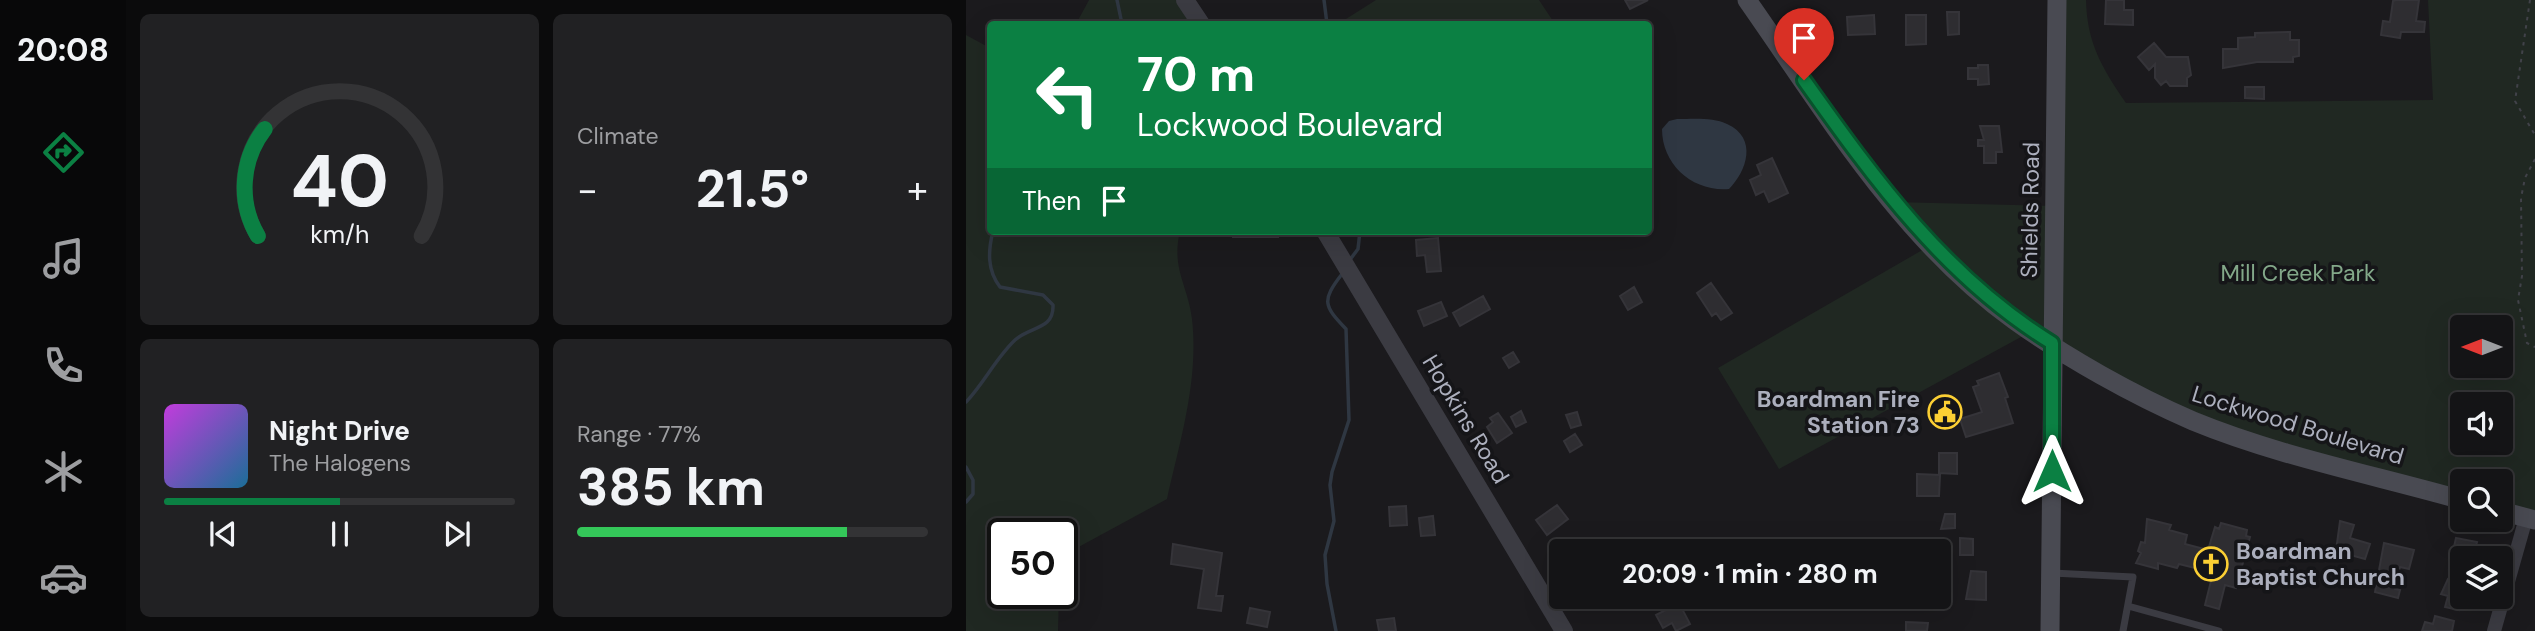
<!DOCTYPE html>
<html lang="en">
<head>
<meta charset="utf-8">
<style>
  body { margin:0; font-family:"DM Sans",sans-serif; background:#212123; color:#f1f3f6; height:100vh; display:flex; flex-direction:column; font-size:26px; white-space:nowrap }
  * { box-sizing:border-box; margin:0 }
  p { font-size:23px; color:#9d9ea1 }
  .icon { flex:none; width:38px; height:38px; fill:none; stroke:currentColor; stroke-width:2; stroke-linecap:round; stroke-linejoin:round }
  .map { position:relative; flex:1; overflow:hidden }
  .side { display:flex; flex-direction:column; gap:14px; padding:14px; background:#0b0b0c; width:840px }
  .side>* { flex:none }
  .hud { position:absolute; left:21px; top:21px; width:665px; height:214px; border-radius:7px; box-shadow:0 7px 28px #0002,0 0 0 2px #333335; background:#0b8043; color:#fff; overflow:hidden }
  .needle { width:46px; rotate:270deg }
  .buttons { position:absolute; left:1484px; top:315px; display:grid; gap:14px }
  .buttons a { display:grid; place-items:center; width:63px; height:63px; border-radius:7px; background:#141416; box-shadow:0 7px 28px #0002,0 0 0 2px #333335; font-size:35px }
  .speed { position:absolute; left:21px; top:518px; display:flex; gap:14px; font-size:35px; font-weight:700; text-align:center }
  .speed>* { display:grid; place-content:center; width:91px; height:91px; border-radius:50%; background:#141416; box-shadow:0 7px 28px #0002,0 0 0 2px #333335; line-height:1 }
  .speed .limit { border:4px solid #111; border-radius:10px; background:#fff; color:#111 }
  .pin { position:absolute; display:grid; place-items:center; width:60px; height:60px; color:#fff; margin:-72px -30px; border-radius:50% 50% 50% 0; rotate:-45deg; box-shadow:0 0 7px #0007 }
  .pin .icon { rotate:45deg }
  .me { position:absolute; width:77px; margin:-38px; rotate:0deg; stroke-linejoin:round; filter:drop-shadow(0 0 5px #0008) }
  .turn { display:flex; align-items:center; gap:24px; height:147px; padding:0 35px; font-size:32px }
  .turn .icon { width:91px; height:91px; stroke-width:2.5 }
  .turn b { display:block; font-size:49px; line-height:60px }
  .then { display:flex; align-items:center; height:66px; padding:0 35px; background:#0003; gap:14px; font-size:26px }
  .big { font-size:52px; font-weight:700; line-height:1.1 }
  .side .tile { flex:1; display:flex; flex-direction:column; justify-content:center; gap:10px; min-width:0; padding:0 24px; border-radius:10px; background:#212123 }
  .side .dial { align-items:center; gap:0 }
  .dial svg { height:182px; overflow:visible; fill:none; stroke:#333335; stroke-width:7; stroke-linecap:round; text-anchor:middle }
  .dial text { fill:#f1f3f6; stroke:none }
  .song { display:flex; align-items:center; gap:21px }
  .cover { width:84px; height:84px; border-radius:10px; background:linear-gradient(135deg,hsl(290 70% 55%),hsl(200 70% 35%)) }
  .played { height:7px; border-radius:4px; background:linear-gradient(90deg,#0b8043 50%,#333335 50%) }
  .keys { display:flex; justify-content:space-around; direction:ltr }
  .heat { display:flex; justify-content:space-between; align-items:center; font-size:38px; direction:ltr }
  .charge { height:10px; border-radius:5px; background:linear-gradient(90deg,#34c759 77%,#333335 0) }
  .side .tiles { flex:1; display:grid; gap:14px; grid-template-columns:repeat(2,1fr) }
  .trip { position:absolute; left:583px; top:539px; width:402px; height:70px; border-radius:7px; background:#141416; box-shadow:0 7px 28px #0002,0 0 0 2px #333335; font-weight:700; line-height:70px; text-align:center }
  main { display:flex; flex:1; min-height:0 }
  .menu { display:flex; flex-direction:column; width:126px; justify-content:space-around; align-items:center; background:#080809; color:#9d9ea1 }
  .menu .icon { width:49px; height:49px }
  .menu .active { color:#0b8043 }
  .menu b { font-size:32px; color:#f1f3f6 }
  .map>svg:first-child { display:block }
</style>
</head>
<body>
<main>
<nav class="menu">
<b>20:08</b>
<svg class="icon active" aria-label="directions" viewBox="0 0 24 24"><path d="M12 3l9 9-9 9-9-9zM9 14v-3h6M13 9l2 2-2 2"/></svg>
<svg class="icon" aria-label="music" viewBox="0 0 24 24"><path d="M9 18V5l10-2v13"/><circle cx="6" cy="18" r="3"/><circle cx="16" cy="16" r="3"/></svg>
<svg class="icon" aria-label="phone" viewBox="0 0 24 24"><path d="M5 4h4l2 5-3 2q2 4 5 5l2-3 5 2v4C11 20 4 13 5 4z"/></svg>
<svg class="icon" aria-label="climate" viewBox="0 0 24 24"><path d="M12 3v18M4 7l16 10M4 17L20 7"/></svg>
<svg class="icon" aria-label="car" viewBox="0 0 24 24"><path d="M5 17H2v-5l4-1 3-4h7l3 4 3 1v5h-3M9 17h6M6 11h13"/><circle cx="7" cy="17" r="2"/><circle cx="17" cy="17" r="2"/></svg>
</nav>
<section class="side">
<div class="tiles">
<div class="tile dial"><svg viewBox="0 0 100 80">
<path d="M14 69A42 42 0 1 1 86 69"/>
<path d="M14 69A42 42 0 0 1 17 22" stroke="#0b8043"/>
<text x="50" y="56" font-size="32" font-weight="700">40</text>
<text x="50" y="72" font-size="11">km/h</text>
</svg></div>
<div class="tile"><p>Climate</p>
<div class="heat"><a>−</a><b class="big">21.5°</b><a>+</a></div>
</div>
<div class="tile">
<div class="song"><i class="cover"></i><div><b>Night Drive</b><p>The Halogens</p></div></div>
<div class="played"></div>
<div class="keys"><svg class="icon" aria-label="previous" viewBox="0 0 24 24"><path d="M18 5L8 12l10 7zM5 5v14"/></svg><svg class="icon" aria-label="pause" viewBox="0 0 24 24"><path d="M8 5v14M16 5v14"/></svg><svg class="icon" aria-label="next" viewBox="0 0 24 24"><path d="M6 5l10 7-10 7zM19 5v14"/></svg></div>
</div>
<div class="tile"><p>Range · 77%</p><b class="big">385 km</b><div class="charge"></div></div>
</div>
</section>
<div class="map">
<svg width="1569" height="631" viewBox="0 0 1569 631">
  <rect width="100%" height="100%" fill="#1b1a1d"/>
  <path fill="#202822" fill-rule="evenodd" d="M 123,0 L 219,0 L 235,24 L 110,24 Z
    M 410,0 L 573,0 L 589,24 L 372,24 Z
    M 1091,0 L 1120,0 C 1121,43 1136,68 1160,103 L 1467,100 L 1462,0 L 1569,0 L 1569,520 L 1535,511 L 1535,481 L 1496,481 L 1496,500 L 1254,431 L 1066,331 L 813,469 L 752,368 L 965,245 L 928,202 L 1089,206 ZM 1496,327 L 1535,327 L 1535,366 L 1496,366 ZM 1496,404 L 1535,404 L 1535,443 L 1496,443 Z
    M 0,35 L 24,48 L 24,231 L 214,231 C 205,269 222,285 226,319 C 233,380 214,441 201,499 L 96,556 L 96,534 L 37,534 L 37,593 L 93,593 L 92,631 L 0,631 Z"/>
  <path fill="#2f3742" d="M 711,119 C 727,119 747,117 761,124 C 792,138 781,171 763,189 C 727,192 696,165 696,129 L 703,121 Z"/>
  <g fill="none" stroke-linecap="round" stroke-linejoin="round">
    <path stroke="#2f3742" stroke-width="3.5" d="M 151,0 L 156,24
      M 358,0 L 361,24
      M 383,261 L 392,249 L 394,231
      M 0,402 C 18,383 30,358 49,340 C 64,326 88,330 87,305 L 77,295 L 34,287 C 21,270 22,251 27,231
      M 0,467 L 7,480 L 7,494 L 0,502
      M 370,631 L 361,584 L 359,555 L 368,521 L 364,485 L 366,472 L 383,420 L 380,329 C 358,306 355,301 376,274"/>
  </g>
  <path fill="#2e2d31" stroke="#353439" stroke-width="2" d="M 659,0 L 682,0 L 664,9 Z
    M 1140,0 L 1158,0 L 1158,10 L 1167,10 L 1167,25 L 1139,24 Z
    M 1430,0 L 1453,0 L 1450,21 L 1459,22 L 1458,32 L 1435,32 L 1434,38 L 1415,35 L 1417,21 L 1424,22 L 1427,1 Z
    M 981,12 L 993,12 L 993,34 L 982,35 Z
    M 908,15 L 909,34 L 882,35 L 881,17 Z
    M 940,15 L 960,15 L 960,44 L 940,45 Z
    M 1324,32 L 1324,40 L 1333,40 L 1333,56 L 1327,57 L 1327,62 L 1291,62 L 1257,68 L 1257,49 L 1272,49 L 1272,38 L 1289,37 L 1289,33 Z
    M 1188,43 L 1200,57 L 1222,57 L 1225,75 L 1221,78 L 1221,86 L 1204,86 L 1200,81 L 1195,85 L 1189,78 L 1189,64 L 1183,70 L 1172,57 Z
    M 1012,65 L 1022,65 L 1023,84 L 1012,85 L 1012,79 L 1002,79 L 1002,68 L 1012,68 Z
    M 1279,87 L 1298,87 L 1298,99 L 1279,98 Z
    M 1014,126 L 1033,126 L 1036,152 L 1030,152 L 1030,163 L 1018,163 L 1018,146 L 1012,146 L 1012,140 L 1018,140 Z
    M 806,158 L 822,193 L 803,202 L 798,191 L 790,195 L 784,180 L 795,175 L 791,165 Z
    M 267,231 L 312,231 L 312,237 L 267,237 Z
    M 472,238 L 475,271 L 461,272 L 459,255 L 451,256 L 450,240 Z
    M 745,283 L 766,313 L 755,320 L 750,313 L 746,316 L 731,293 Z
    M 668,287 L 676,302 L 662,310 L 654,296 Z
    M 517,296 L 524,309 L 494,326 L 487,313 Z
    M 475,302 L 481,316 L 458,326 L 452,311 Z
    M 547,352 L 553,362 L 543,368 L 537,358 Z
    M 1033,373 L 1042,397 L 1039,398 L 1047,423 L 1000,437 L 994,419 L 1016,412 L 1007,387 L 1013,385 L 1011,381 Z
    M 555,411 L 560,422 L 550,427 L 545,417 Z
    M 611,412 L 615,425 L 605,428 L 600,415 Z
    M 532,413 L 546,433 L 531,443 L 521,427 L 527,422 L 524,418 Z
    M 609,434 L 616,445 L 604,452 L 598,441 Z
    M 973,453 L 991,453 L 991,474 L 973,473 Z
    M 951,474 L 974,475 L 973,496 L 951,496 Z
    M 591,505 L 602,519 L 581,535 L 570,520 Z
    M 440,506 L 441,525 L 424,526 L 423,507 Z
    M 979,514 L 989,514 L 989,528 L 975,529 Z
    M 467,516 L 469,535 L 455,536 L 453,518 Z
    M 1181,519 L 1205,525 L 1203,530 L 1221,535 L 1219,544 L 1242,550 L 1249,527 L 1253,529 L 1255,523 L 1281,530 L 1280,536 L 1284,537 L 1270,588 L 1259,585 L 1253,609 L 1239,605 L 1245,581 L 1235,578 L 1237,570 L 1213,564 L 1211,568 L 1192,563 L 1192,569 L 1170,563 L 1175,553 L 1172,551 L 1175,542 L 1179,543 Z
    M 1374,521 L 1388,525 L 1384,538 L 1404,544 L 1399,559 L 1370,551 Z
    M 994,538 L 1007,539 L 1007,555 L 994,555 Z
    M 1490,538 L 1511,542 L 1507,558 L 1496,558 L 1496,572 L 1483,569 Z
    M 1418,543 L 1448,550 L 1443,569 L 1434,567 L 1429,589 L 1434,590 L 1432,598 L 1409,592 Z
    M 207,544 L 256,553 L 250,596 L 257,596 L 255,611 L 232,608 L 238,569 L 205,564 Z
    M 1005,571 L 1020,572 L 1020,600 L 1000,599 Z
    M 1482,579 L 1496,582 L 1493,610 L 1479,607 L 1482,596 L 1475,594 Z
    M 713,603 L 724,624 L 710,631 L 706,623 L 697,628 L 690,615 Z
    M 284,608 L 304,612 L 301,627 L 281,623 Z
    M 1469,616 L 1488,621 L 1486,631 L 1456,631 L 1459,622 L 1467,624 Z
    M 428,618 L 430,631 L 413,631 L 411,620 Z
    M 940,622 L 962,623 L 961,631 L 940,631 Z"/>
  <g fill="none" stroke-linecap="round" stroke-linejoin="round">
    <path stroke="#414249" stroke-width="2" stroke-dasharray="3.5 5" stroke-linecap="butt" d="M 1564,0 L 1549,101 L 1569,135
      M 1569,159 L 1559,178 L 1555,198 L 1556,276 L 1552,300 L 1561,343 L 1569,347"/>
    <path stroke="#3b3b42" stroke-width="7" d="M 1086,573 L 1167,577 L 1157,631
      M 1162,606 L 1253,631"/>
    <path stroke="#3b3b42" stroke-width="14" d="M 1528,631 L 1560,518"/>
    <path stroke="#3b3b42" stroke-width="18" d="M 219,0 L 235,24
      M 359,231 L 598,631"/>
    <path stroke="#494a52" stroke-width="19" d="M 781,0 C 859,111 935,239 1048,320 C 1101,358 1167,395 1227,421 C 1312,456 1408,475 1496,500
      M 1535,511 L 1569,520
      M 1084,631 L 1091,0"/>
  </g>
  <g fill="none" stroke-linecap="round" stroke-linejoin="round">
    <defs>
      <path id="route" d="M 838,80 C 909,180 980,278 1086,343 L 1086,471"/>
    </defs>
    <use href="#route" stroke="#07532c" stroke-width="18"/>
    <use href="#route" stroke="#0b8043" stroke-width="12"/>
  </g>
  <defs>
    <symbol id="civic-ring" viewBox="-11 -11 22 22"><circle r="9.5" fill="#151518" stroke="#fbcf34" stroke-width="1.5"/><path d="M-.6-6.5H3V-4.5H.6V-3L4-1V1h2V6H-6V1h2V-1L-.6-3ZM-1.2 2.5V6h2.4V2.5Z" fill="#fbcf34"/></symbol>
    <symbol id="church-ring" viewBox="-11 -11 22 22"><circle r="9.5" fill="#151518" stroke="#fbcf34" stroke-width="1.5"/><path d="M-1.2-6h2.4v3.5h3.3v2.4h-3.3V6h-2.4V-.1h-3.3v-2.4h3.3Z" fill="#fbcf34"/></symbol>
  </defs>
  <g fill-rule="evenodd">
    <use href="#civic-ring" x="960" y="393" width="38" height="38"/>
    <use href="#church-ring" x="1226" y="545" width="38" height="38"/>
  </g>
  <g text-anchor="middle" stroke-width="7" stroke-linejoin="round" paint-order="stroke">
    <g font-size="23" fill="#acafbd" stroke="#151518">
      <text transform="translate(1064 210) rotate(-89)" y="8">Shields Road</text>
      <text transform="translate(500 419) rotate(59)" y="8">Hopkins Road</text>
      <text transform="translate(1332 425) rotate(17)" y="8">Lockwood Boulevard</text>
    </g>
    <g font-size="23" fill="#83a889" stroke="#151518">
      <text x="1332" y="281">Mill Creek Park</text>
    </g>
    <g font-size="23" font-weight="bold" fill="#acafbd" stroke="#151518" text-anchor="end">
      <text x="954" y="407">Boardman Fire<tspan x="954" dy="26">Station 73</tspan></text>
      <text x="1270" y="559" text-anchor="start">Boardman<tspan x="1270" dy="26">Baptist Church</tspan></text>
    </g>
  </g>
</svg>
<div class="buttons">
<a><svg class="needle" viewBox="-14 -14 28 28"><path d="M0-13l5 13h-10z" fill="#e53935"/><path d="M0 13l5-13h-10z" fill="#9d9ea1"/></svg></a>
<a><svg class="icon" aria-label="sound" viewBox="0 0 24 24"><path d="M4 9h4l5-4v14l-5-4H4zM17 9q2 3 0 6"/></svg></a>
<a><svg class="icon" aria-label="search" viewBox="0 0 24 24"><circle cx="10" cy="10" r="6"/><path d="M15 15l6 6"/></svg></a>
<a><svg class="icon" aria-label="layers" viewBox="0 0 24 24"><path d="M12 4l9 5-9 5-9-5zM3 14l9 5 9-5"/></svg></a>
</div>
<div class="speed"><div class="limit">50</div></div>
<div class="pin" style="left:838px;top:80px;background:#d93025"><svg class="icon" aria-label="arrive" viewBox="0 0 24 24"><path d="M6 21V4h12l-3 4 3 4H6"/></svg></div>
<svg class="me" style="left:1086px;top:471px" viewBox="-20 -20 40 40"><path d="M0-17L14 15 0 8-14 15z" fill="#0b8043" stroke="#fff" stroke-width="4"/></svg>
<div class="trip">20:09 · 1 min · 280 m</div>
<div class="hud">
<div class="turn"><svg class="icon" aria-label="left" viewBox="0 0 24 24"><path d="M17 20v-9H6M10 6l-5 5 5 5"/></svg><div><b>70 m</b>Lockwood Boulevard</div></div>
<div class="then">Then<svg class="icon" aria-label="arrive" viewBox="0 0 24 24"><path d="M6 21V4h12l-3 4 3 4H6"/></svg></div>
</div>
</div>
</main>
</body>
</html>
